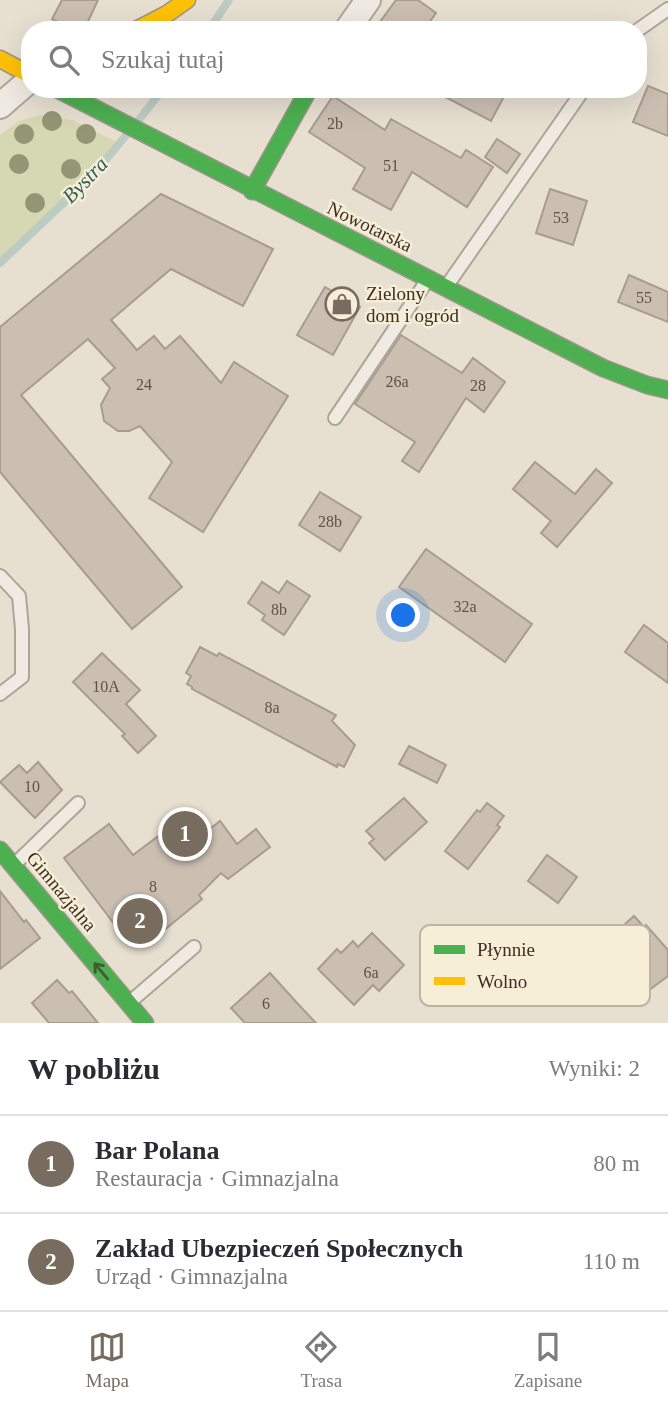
<!DOCTYPE html>
<html lang="pl">
<head>
<meta charset="utf-8">
<style>
  body { margin:0; font-family:Georgia,serif; background:#f7f7f7; color:#2b2b33 }
  .you { position:absolute; left:404px; top:616px; width:24px; height:24px; margin:-18px; border:5px solid #fff; border-radius:50%; background:#1a73e8; box-shadow:0 0 0 10px #1a73e833 }
  .badge { display:grid; place-items:center; width:46px; height:46px; border-radius:50%; background:#786c5e; color:#fff; font-size:23px; font-weight:700 }
  .pin { position:absolute; translate:-50% -50%; border:4px solid #fff; box-shadow:0 2px 7px #0006 }
  .list { margin:0; padding:0; list-style:none }
  h2 { display:flex; justify-content:space-between; align-items:center; height:91px; margin:0; padding:0 28px; font-size:30px }
  h2 small { font-size:23px; font-weight:400; color:#7c7c81 }
  .list li { display:grid; grid-template-columns:46px 1fr auto; gap:21px; align-items:center; box-sizing:border-box; height:98px; padding:0 28px; border-top:2px solid #e1e1e2 }
  .list b { display:block; font-size:26px; white-space:nowrap }
  .list p { margin:0; font-size:23px; white-space:nowrap; color:#7c7c81 }
  .list em { font-size:23px; font-style:normal; color:#7c7c81 }
  .icon { flex:none; width:38px; height:38px; fill:none; stroke:currentColor; stroke-width:2; stroke-linecap:round; stroke-linejoin:round }
  .map { position:relative; flex:none; width:668px; height:1023px; overflow:hidden }
  .search { position:absolute; background:#fff; box-shadow:0 7px 28px #0002; left:21px; right:21px; top:21px; height:77px; display:flex; align-items:center; gap:18px; box-sizing:border-box; padding:0 24px; border-radius:28px; color:#7c7c81; font-size:26px }
  .sheet { height:287px; background:#fff }
  nav { display:flex; justify-content:space-around; align-items:center; box-sizing:border-box; height:98px; border-top:2px solid #e1e1e2; background:#fff; font-size:19px; color:#7c7c81 }
  nav a { display:grid; justify-items:center; gap:4px }
  nav .on { color:#786c5e }
  .map>svg:first-child { display:block }
  .green { fill:#d6d7b3 }
  .lines { fill:none; stroke-linecap:round; stroke-linejoin:round }
  .stream { stroke:#bcccc2; stroke-width:8 }
  .building { fill:#cbbfb2; stroke:#a89c90; stroke-width:2 }
  .lane-casing { stroke:#ada599; stroke-width:16 }
  .street-casing { stroke:#ada599; stroke-width:28 }
  .fast-casing { stroke:#9c958a; stroke-width:19 }
  .slow-casing { stroke:#9c958a; stroke-width:19 }
  .lane { stroke:#efebe3; stroke-width:12 }
  .street { stroke:#efebe3; stroke-width:24 }
  .fast { stroke:#4caf50; stroke-width:16 }
  .slow { stroke:#ffc107; stroke-width:16 }
  .tree { fill:#929673 }
  .oneway { stroke:#425b31 }
  .labels { text-anchor:middle; stroke-width:5; stroke-linejoin:round; paint-order:stroke }
  .number-label { font-size:16px; fill:#605244 }
  .street-label { font-size:19px; fill:#3d2e20; stroke:#f7eed8 }
  .poi-label { font-size:19px; fill:#3d2e20; stroke:#f7eed8; text-anchor:start }
  .water-label { font-size:21px; font-style:italic; fill:#2f5d5a; stroke:#f7eed8 }
  .key { fill:#f7eed8; stroke:#bfb4a1; stroke-width:2 }
  .key-label { font-size:19px; fill:#3d2e20 }
</style>
</head>
<body>
<div class="map">
<svg width="668" height="1023" viewBox="0 0 668 1023">
  <rect width="100%" height="100%" fill="#e7e0d1"/>
  <polygon class="green" points="40,115 72,120 119,143 94,174 0,263 0,135 19,121"/>
  <g class="lines">
    <g class="stream">
      <polyline points="209,30 229,0"/>
      <polyline points="138,121 163,89"/>
      <polyline points="0,263 94,174 128,133"/>
    </g>
  </g>
  <g class="building">
    <polygon points="62,0 98,0 84,30 74,30 52,19"/>
    <polygon points="396,0 418,0 436,13 424,30 374,30"/>
    <polygon points="648,86 668,94 668,136 633,122"/>
    <polygon points="430,89 508,89 491,121"/>
    <polygon points="333,96 385,130 391,119 461,158 466,150 493,167 467,207 412,172 391,210 353,189 365,168 309,132"/>
    <polygon points="497,139 520,154 507,173 485,157"/>
    <polygon points="550,189 587,201 573,245 536,233"/>
    <polygon points="161,194 273,249 243,306 171,269 111,320 137,350 154,336 165,349 180,336 221,383 234,362 288,396 203,532 149,498 172,462 140,426 129,431 118,431 104,421 101,405 110,388 102,379 115,368 88,339 21,395 182,587 132,629 0,472 0,327"/>
    <polygon points="629,275 668,292 668,322 618,302"/>
    <polygon points="325,287 360,307 333,355 297,335"/>
    <polygon points="401,335 462,373 473,358 505,382 484,412 466,398 419,472 402,461 415,442 355,404"/>
    <polygon points="535,462 575,494 596,469 612,483 557,547 541,533 551,521 513,489"/>
    <polygon points="320,492 361,517 340,551 299,525"/>
    <polygon points="426,549 532,624 505,662 399,587"/>
    <polygon points="287,581 310,596 284,635 262,620 265,615 248,603 262,582 279,593"/>
    <polygon points="644,625 668,643 668,683 625,652"/>
    <polygon points="200,647 217,656 219,653 336,715 332,721 355,745 344,767 338,764 337,767 192,689 192,687 187,684 191,676 186,673"/>
    <polygon points="102,653 140,690 126,704 156,736 138,753 122,736 125,734 73,682"/>
    <polygon points="409,746 446,765 437,783 399,764"/>
    <polygon points="38,762 62,790 35,818 0,782 19,765 27,773"/>
    <polygon points="404,798 427,822 385,860 369,843 374,839 366,831"/>
    <polygon points="487,803 504,816 497,825 500,827 468,869 445,851 477,810 480,812"/>
    <polygon points="181,819 192,833 201,826 206,832 220,821 237,844 256,829 270,847 228,879 221,873 199,895 202,899 146,945 128,942 64,858 109,824 133,855"/>
    <polygon points="547,855 577,877 558,903 528,881"/>
    <polygon points="0,891 24,922 26,920 40,938 0,969"/>
    <polygon points="634,916 644,927 646,925 668,950 668,976 640,997 622,977 615,983 601,966 607,961 597,949"/>
    <polygon points="372,933 404,965 379,991 373,985 354,1005 318,969 337,949 341,953 353,941 358,947"/>
    <polygon points="270,973 298,1004 316,1023 245,1023 231,1008"/>
    <polygon points="57,980 69,993 72,991 98,1023 49,1023 32,1003"/>
  </g>
  <g class="lines">
    <defs>
      <g id="lane">
        <polyline points="638,30 668,9"/>
        <polyline points="446,287 584,89"/>
        <polyline points="335,418 426,282"/>
        <polyline points="0,576 19,596 22,629 22,677 0,694"/>
        <polyline points="16,863 78,803"/>
        <polyline points="130,1002 194,947"/>
      </g>
      <g id="street">
        <polyline points="347,30 368,0"/>
        <polyline points="0,106 30,80"/>
      </g>
      <g id="fast">
        <polyline points="57,89 603,368 647,385 668,390"/>
        <polyline points="252,191 309,89"/>
        <polyline points="0,850 145,1023"/>
      </g>
      <g id="slow">
        <polyline points="136,30 167,14 187,0"/>
        <polyline points="0,59 30,75"/>
      </g>
    </defs>
    <use href="#lane" class="lane-casing"/>
    <use href="#street" class="street-casing"/>
    <use href="#fast" class="fast-casing"/>
    <use href="#slow" class="slow-casing"/>
    <use href="#lane" class="lane"/>
    <use href="#street" class="street"/>
    <use href="#fast" class="fast"/>
    <use href="#slow" class="slow"/>
  </g>
  <g class="tree">
    <circle cx="52" cy="121" r="10"/>
    <circle cx="24" cy="134" r="10"/>
    <circle cx="86" cy="134" r="10"/>
    <circle cx="19" cy="164" r="10"/>
    <circle cx="71" cy="169" r="10"/>
    <circle cx="35" cy="203" r="10"/>
  </g>
  <defs><path id="oneway-shaft" d="M-6 0H5M1.5-3L5.5 0L1.5 3" fill="none" stroke-width="1.6" stroke-linecap="round" stroke-linejoin="round" transform="scale(1.75)"/></defs>
  <use class="oneway" href="#oneway-shaft" transform="translate(101 971) rotate(-130)"/>
  <defs>
    <symbol id="shop-ring" viewBox="-11 -11 22 22"><circle r="9.5" fill="#f7eed8" stroke="#786c5e" stroke-width="1.5"/><path d="M-5-2.5h2.3a2.7 3.5 0 0 1 5.4 0H5L5.5 6h-11ZM-1.5-2.5h3a1.5 2.3 0 0 0-3 0Z" fill="#786c5e"/></symbol>
  </defs>
  <g fill-rule="evenodd">
    <use href="#shop-ring" x="323" y="285" width="38" height="38"/>
  </g>
  <g class="labels">
    <g class="number-label">
      <text x="335" y="129">2b</text>
      <text x="391" y="171">51</text>
      <text x="561" y="223">53</text>
      <text x="644" y="303">55</text>
      <text x="397" y="387">26a</text>
      <text x="144" y="390">24</text>
      <text x="478" y="391">28</text>
      <text x="330" y="527">28b</text>
      <text x="465" y="612">32a</text>
      <text x="279" y="615">8b</text>
      <text x="106" y="692">10A</text>
      <text x="272" y="713">8a</text>
      <text x="32" y="792">10</text>
      <text x="153" y="892">8</text>
      <text x="371" y="978">6a</text>
      <text x="266" y="1009">6</text>
    </g>
    <g class="street-label">
      <text transform="translate(370 226) rotate(26)" y="7">Nowotarska</text>
      <text transform="translate(62 891) rotate(50)" y="7">Gimnazjalna</text>
    </g>
    <g class="poi-label">
      <text x="366" y="300">Zielony<tspan x="366" dy="22">dom i ogród</tspan></text>
    </g>
    <g class="water-label">
      <text transform="translate(85 180) rotate(-46)" y="7">Bystra</text>
    </g>
  </g>
  <rect x="420" y="925" width="230" height="81" rx="10" class="key"/>
  <rect x="434" y="945" width="31" height="9" fill="#4caf50"/>
  <rect x="434" y="977" width="31" height="8" fill="#ffc107"/>
  <g class="key-label">
    <text x="477" y="956">Płynnie</text>
    <text x="477" y="988">Wolno</text>
  </g>
</svg>
<div class="you"></div>
<div class="pin badge" style="left:185px;top:834px">1</div>
<div class="pin badge" style="left:140px;top:921px">2</div>
<div class="search"><svg class="icon" aria-label="search" viewBox="0 0 24 24"><circle cx="10" cy="10" r="6"/><path d="M15 15l6 6"/></svg>Szukaj tutaj</div>
</div>
<section class="sheet">
<h2>W pobliżu<small>Wyniki: 2</small></h2>
<ul class="list">
<li><span class="badge">1</span><div><b>Bar Polana</b><p>Restauracja · Gimnazjalna</p></div><em>80 m</em></li>
<li><span class="badge">2</span><div><b>Zakład Ubezpieczeń Społecznych</b><p>Urząd · Gimnazjalna</p></div><em>110 m</em></li>
</ul>
</section>
<nav>
<a class="on"><svg class="icon" aria-label="map" viewBox="0 0 24 24"><path d="M3 6l6-2 6 2 6-2v14l-6 2-6-2-6 2zM9 4v14M15 6v14"/></svg>Mapa</a>
<a><svg class="icon" aria-label="directions" viewBox="0 0 24 24"><path d="M12 3l9 9-9 9-9-9zM9 14v-3h6M13 9l2 2-2 2"/></svg>Trasa</a>
<a><svg class="icon" aria-label="saved" viewBox="0 0 24 24"><path d="M7 4h10v16l-5-4-5 4z"/></svg>Zapisane</a>
</nav>
</body>
</html>
